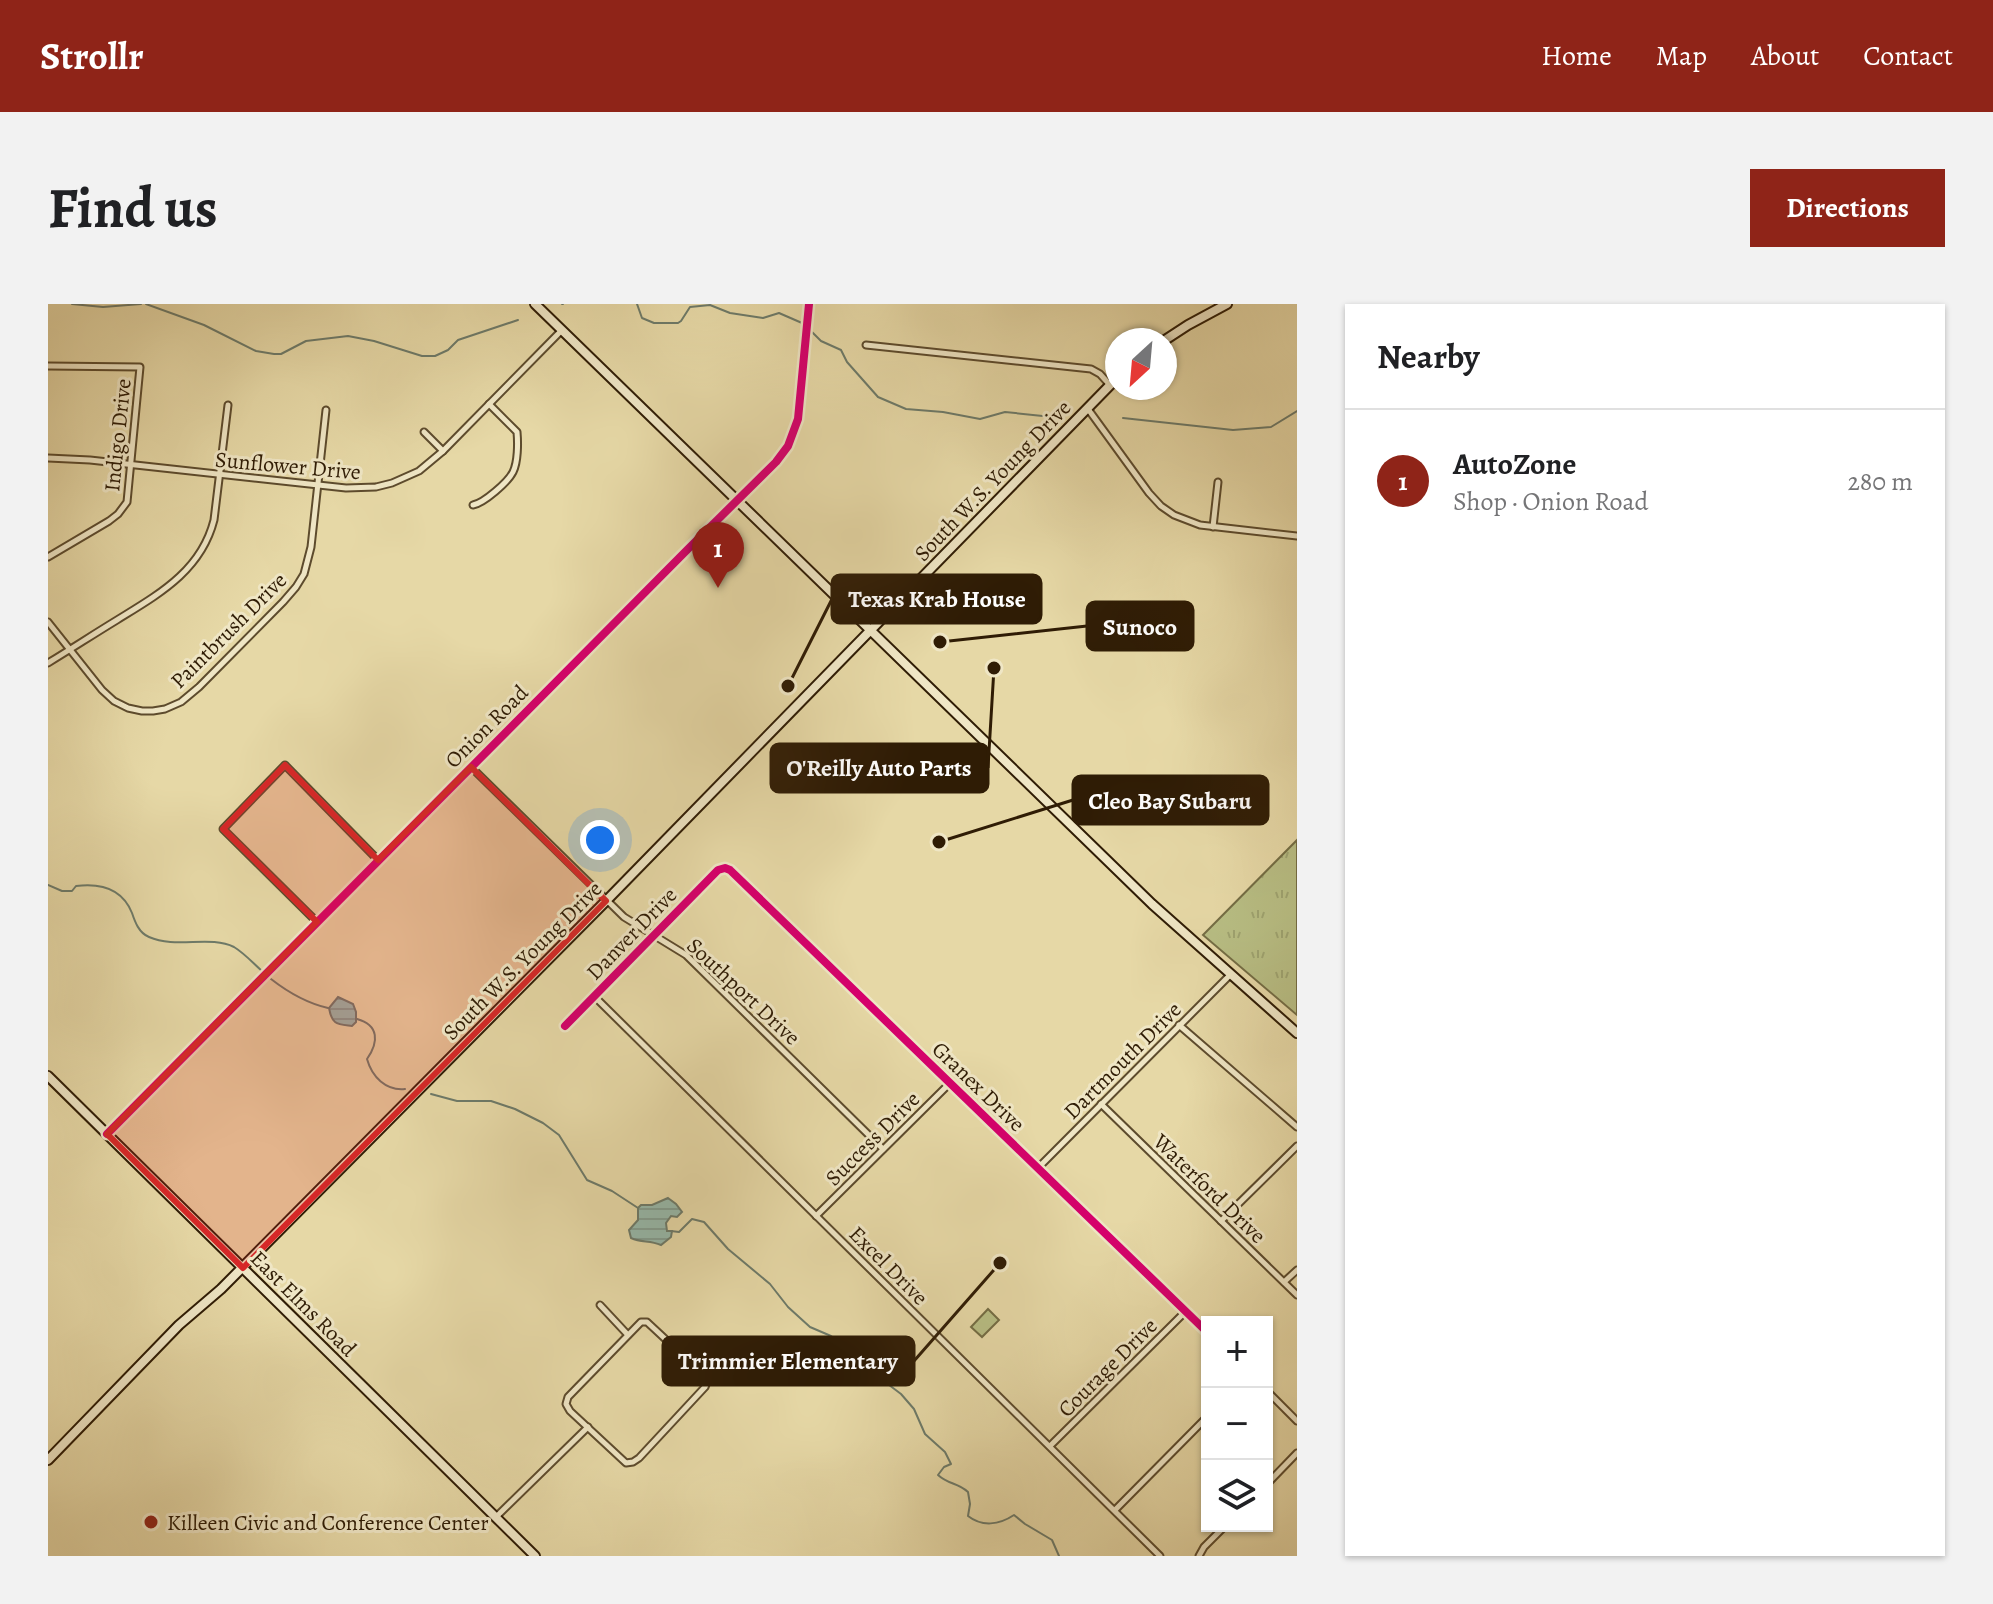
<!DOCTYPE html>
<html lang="en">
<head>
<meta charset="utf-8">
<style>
  body { margin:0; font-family:Alegreya,serif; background:#f2f2f2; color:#202124 }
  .controls { position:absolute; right:24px; bottom:24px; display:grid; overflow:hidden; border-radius:0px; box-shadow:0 2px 6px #0004 }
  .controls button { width:72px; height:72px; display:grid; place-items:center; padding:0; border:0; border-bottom:2px solid #e0e0e0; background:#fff; color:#202124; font:40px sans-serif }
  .compass { position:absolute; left:1057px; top:24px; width:72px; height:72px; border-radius:50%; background:#fff; box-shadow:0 2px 6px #0004; rotate:206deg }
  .you { position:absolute; left:552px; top:536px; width:28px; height:28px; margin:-20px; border:6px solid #fff; border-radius:50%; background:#1a73e8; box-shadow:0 0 0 12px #1a73e833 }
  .badge { display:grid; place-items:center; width:52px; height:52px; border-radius:50%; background:#8f2418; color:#fff; font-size:26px; font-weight:700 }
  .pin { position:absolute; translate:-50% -66px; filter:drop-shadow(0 2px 4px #0008) }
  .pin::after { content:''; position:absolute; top:42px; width:28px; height:24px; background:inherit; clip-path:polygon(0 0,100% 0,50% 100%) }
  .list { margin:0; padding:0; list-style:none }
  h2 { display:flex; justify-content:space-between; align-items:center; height:104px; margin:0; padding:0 32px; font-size:34px }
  h2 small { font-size:26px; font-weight:400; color:#757577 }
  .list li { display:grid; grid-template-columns:52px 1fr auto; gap:24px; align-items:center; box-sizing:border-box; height:144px; padding:0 32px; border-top:2px solid #e0e0e0 }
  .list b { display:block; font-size:30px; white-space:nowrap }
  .list p { margin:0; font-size:26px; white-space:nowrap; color:#757577 }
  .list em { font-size:26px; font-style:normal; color:#757577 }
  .icon { flex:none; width:44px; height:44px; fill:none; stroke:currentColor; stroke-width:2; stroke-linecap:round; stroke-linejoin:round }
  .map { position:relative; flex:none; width:1249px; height:1252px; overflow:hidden; border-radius:0px }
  header { display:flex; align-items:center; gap:48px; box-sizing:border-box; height:112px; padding:0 40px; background:#8f2418; color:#fff }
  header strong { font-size:38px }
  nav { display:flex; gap:44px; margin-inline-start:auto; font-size:28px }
  .intro { display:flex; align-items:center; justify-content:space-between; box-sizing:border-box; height:192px; padding:0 48px }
  h1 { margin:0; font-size:56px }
  .button { padding:20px 36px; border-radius:0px; background:#8f2418; color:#fff; font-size:28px; font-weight:700 }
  main { display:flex; gap:48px; padding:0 48px }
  aside { flex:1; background:#fff; border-radius:0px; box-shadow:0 2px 6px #0004 }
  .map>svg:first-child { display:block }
  .grass { fill:#b8be84; stroke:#746d44; stroke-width:2 }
  .park { fill:url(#park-tufts); stroke:#746d44; stroke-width:2 }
  .water { fill:url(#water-rules); stroke:#6d7a69; stroke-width:2 }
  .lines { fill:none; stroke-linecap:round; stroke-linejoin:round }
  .stream { stroke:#6d7a69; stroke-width:2 }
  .minor-casing { stroke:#5d4b2d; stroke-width:9 }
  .secondary-casing { stroke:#2f1c05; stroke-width:12 }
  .minor { stroke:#efe6c5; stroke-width:5 }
  .secondary { stroke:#efe6c5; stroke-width:8 }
  .cycleway-casing { stroke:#efe6c5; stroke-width:13 }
  .cycleway { stroke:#d6006c; stroke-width:8 }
  .marked { fill:#d62828; fill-opacity:0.2; stroke:#d62828; stroke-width:6; stroke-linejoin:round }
  .poi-dot { fill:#8f2418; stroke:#efe6c5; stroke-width:3 }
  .labels { text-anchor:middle; stroke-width:6; stroke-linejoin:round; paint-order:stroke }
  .street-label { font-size:22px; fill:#2f1c05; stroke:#efe6c5 }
  .poi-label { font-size:22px; fill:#2f1c05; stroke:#efe6c5; text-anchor:start }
  .leader { fill:none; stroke:#2f1c05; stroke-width:3 }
  .callout-dot { fill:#2f1c05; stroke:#efe6c5; stroke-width:3 }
  .callout { fill:#2f1c05; stroke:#2f1c05; stroke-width:3 }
  .callout-label { font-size:24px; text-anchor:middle; font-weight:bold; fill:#fff }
</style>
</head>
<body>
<header>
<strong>Strollr</strong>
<nav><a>Home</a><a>Map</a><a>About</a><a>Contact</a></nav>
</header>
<div class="intro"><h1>Find us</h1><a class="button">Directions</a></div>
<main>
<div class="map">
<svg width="1249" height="1252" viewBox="0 0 1249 1252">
  <defs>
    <pattern id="park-tufts" width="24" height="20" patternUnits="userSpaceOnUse" patternTransform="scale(2)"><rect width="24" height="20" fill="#b8be84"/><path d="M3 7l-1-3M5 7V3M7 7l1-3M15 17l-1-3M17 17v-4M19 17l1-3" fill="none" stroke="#9ea370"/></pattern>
    <pattern id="water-rules" width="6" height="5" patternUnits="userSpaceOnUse" patternTransform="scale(2)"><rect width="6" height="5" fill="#96b9ab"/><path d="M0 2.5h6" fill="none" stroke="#829e92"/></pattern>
  </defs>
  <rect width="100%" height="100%" fill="#e6d8a6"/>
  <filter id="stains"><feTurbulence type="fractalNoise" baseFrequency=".0025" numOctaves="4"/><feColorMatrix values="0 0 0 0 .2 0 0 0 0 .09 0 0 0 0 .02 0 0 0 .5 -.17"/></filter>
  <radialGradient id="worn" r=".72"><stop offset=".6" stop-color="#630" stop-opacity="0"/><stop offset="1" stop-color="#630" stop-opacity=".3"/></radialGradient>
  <polygon class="grass" points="940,1005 951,1016 934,1033 923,1023"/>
  <polygon class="park" points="1249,536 1249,711 1155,631"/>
  <g class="water">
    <path d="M 290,693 L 305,700 L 308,708 L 308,718 L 304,722 C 289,720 284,721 281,704 Z"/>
    <path d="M 620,894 L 628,900 L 634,908 L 629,913 L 623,912 L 618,919 L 619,927 L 624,927 L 623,933 L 613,941 C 601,936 594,939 583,934 L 581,926 L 590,916 L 590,904 L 593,901 L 604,901 Z"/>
  </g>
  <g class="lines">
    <g class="stream">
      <polyline points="24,0 55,3 93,0"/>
      <polyline points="98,0 156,21 208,47 226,50 233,50 258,37 300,32 326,37 374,52 387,52 400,46 410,36 470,16"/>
      <polyline points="514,0 515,0"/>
      <polyline points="589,0 594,14 606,19 630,19 633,17 642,3 662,1 682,9 715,14 731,9 754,19"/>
      <polyline points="764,28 773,37 793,46 799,58 830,93 858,105 895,108 932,115 957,108 1014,114"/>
      <polyline points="1075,114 1185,126 1223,123 1249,107"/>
      <path d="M 0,581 L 14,587 L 24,587 L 28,582 C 52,579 74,584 84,609 C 87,618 91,629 101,633 C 128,645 162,631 186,643 C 196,649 205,659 214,667"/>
      <path d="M 223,675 C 241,689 258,699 280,704"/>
      <path d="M 309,715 C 331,721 331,738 319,755 C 324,773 338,787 357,785"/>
      <polyline points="383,790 409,797 443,797 467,805 495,819 511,831 539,876 564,887 590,904"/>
      <path d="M 623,927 L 631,928 L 644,915 L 656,918 L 680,945 L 722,980 L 740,1003 L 762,1023 L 783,1032 L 805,1047 L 816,1062 L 853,1090 L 866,1105 L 877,1130 L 897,1148 L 903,1160 L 896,1163 L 890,1171 C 901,1181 909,1178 920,1188 L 922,1200 L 920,1212 C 934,1223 951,1221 966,1211 L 977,1220 L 1004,1236 L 1011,1252"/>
    </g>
    <defs>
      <g id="minor">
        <polyline points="818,41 1043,65 1052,70 1061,80"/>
        <polyline points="0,62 92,63 79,198 70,210 61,217 0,253"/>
        <polyline points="1040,105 1101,189 1113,202 1126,211 1152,221 1249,232"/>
        <polyline points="376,128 395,147"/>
        <polyline points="0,154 42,156 298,184 328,183 344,179 371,167 395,147 513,27"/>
        <path d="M 425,201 C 436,199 460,178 465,168 C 470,158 470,139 469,128 L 441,100"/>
        <polyline points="1165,223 1170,178"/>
        <polyline points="0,318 54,386 66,397 80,404 94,407 105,407 117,405 133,398 151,383 235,298 248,283 256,270 263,243 278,106"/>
        <path d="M 0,359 C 23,345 46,330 69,316 C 111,290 153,267 166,216 L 180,101"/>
        <polyline points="423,463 576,613 638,651 835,845"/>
        <polyline points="269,618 175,525 237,461 330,556"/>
        <polyline points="546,692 1112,1252"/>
        <polyline points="1131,721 1249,823"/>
        <polyline points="517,722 670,566 677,564 682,566 1159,1028"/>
        <polyline points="1053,800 1249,991"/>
        <polyline points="59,830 640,245 728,158 740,142 750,115 761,0"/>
        <polyline points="990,864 1182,671"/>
        <polyline points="768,912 902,779"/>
        <polyline points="1173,917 1249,842"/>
        <polyline points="1236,978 1249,966"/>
        <polyline points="552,1001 580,1031"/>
        <polygon points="593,1018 599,1018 656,1071 659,1078 657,1083 591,1154 585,1158 578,1159 522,1107 518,1100 520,1093"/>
        <polyline points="1219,1087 1249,1117"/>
        <polyline points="1002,1142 1138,1007"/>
        <polyline points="1219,1180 1249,1149"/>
        <polyline points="1067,1206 1159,1113"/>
        <polyline points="448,1213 540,1123"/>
        <polyline points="1151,1252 1156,1243 1177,1222"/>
      </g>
      <g id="secondary">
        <polyline points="487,0 1104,600 1249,729"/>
        <polyline points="1117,36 1140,21 1179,0"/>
        <polyline points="0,772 487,1252"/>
        <polyline points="0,1156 131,1021 173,985 558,597 1069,74"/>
      </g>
    </defs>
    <use href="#minor" class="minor-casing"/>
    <use href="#secondary" class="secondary-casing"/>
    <use href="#minor" class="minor"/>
    <use href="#secondary" class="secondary"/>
    <defs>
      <g id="cycleway">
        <polyline points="517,722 670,566 677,564 682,566 1159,1028"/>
        <polyline points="59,830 640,245 728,158 740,142 750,115 761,0"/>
      </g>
    </defs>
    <use href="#cycleway" class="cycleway-casing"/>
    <use href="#cycleway" class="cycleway"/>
  </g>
  <path class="marked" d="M 237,461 L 330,556 L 423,463 L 558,597 L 195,964 L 59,830 L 269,618 L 175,525 Z"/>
  <circle class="poi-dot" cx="103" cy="1218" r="8"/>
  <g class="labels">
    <g class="street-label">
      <text transform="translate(69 131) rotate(-84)" y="8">Indigo Drive</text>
      <text transform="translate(240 161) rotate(5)" y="8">Sunflower Drive</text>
      <text transform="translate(944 176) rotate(-46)" y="8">South W.S. Young Drive</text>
      <text transform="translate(180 326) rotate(-45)" y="8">Paintbrush Drive</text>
      <text transform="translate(438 422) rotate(-45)" y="8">Onion Road</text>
      <text transform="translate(583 629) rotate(-46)" y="8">Danver Drive</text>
      <text transform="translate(474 656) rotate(-45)" y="8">South W.S. Young Drive</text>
      <text transform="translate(696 687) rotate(43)" y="8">Southport Drive</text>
      <text transform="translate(1074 756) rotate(-45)" y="8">Dartmouth Drive</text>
      <text transform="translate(931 782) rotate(44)" y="8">Granex Drive</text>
      <text transform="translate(824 834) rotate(-45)" y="8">Success Drive</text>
      <text transform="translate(1162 884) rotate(44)" y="8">Waterford Drive</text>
      <text transform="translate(841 961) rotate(45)" y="8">Excel Drive</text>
      <text transform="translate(256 999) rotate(45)" y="8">East Elms Road</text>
      <text transform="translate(1059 1063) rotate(-45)" y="8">Courage Drive</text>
    </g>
    <g class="poi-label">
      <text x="119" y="1226">Killeen Civic and Conference Center</text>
    </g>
  </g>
  <path class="leader" d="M740 382L784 295M892 338L1039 322M946 364L940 464M891 538L1025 496M952 959L866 1057"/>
  <g class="callout-dot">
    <circle cx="740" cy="382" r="8"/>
    <circle cx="892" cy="338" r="8"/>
    <circle cx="946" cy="364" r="8"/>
    <circle cx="891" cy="538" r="8"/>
    <circle cx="952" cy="959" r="8"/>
  </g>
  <g class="callout">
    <rect x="784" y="271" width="209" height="48" rx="8"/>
    <rect x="1039" y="298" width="106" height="48" rx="8"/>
    <rect x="723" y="440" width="217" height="48" rx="8"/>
    <rect x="1025" y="472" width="195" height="48" rx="8"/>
    <rect x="615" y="1033" width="251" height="48" rx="8"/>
  </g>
  <g class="callout-label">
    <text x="889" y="303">Texas Krab House</text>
    <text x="1092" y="331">Sunoco</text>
    <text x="831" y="472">O'Reilly Auto Parts</text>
    <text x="1122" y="505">Cleo Bay Subaru</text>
    <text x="740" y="1065">Trimmier Elementary</text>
  </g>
  <rect width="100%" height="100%" filter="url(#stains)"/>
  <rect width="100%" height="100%" fill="url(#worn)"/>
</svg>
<div class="controls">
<button>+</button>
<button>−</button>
<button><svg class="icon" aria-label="layers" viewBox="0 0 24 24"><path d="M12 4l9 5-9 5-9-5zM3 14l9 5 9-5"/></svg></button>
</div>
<svg class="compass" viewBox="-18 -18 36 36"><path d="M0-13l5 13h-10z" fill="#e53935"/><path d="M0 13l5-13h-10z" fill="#757577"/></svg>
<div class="you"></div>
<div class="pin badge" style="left:670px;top:284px">1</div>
</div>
<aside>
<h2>Nearby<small></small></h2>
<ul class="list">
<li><span class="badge">1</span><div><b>AutoZone</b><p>Shop · Onion Road</p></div><em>280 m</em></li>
</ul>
</aside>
</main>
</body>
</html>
